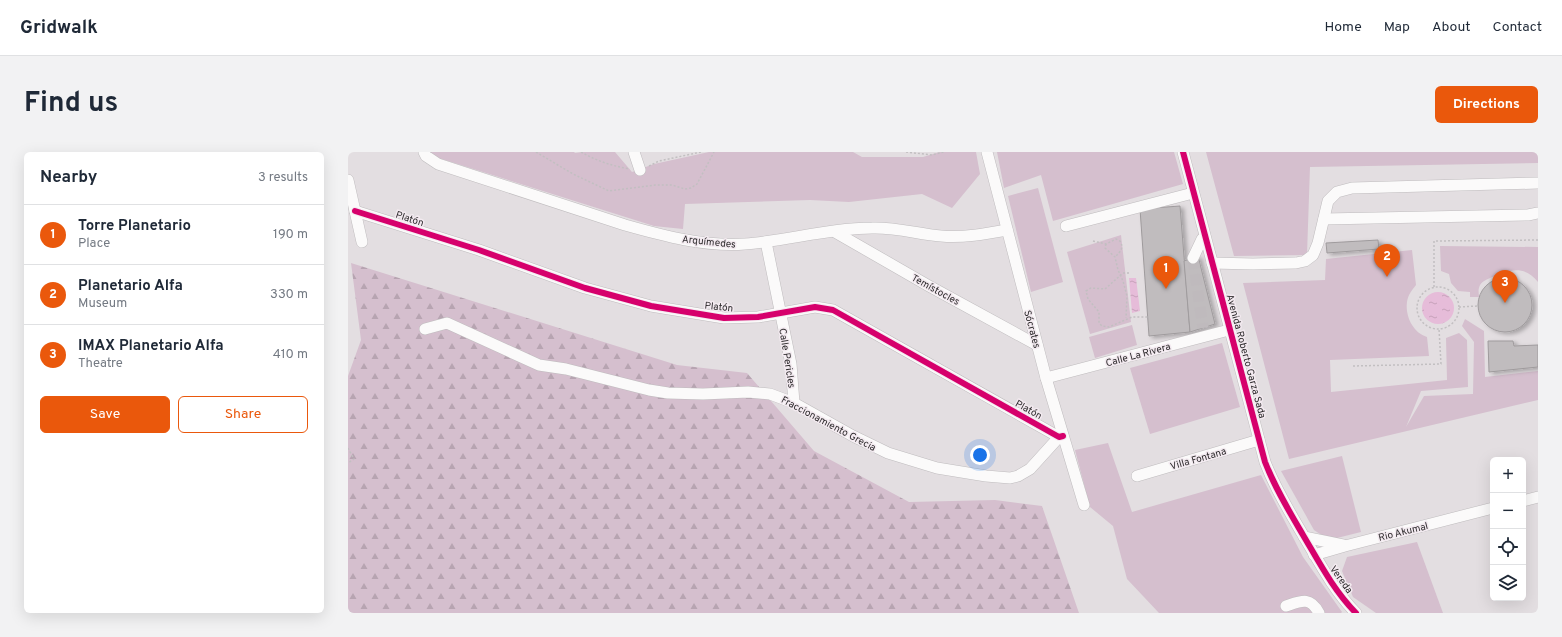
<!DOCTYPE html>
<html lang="en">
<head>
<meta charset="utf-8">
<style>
  body { margin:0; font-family:Overpass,sans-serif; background:#f2f2f3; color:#1f2937 }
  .controls { position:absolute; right:12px; bottom:12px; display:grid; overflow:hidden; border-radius:6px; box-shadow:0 4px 16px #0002 }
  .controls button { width:36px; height:36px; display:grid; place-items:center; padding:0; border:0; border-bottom:1px solid #e0e1e3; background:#fff; color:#1f2937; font:20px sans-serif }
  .you { position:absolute; left:632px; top:303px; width:14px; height:14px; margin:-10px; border:3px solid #fff; border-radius:50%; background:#1a73e8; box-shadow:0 0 0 6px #1a73e833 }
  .badge { display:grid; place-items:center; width:26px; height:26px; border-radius:50%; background:#ea580c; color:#fff; font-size:13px; font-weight:700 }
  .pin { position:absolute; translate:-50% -33px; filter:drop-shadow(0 1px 2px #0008) }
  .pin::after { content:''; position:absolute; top:21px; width:14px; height:12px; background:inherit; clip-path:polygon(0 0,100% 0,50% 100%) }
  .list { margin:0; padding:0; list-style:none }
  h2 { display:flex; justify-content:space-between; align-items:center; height:52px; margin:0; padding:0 16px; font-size:17px }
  h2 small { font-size:13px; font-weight:400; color:#747a83 }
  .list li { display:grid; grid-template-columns:26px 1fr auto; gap:12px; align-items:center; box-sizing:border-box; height:60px; padding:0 16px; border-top:1px solid #e0e1e3 }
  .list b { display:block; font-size:15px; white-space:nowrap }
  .list p { margin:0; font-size:13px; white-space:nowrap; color:#747a83 }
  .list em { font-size:13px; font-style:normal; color:#747a83 }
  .actions { display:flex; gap:8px; padding:12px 16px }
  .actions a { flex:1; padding:9px 0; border:1px solid #ea580c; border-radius:6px; text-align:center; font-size:14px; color:#ea580c }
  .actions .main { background:#ea580c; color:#fff }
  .icon { flex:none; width:22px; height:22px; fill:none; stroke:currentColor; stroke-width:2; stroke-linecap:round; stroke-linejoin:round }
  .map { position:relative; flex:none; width:1190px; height:461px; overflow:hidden; border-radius:6px }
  header { display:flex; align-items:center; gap:24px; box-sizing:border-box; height:56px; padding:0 20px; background:#fff; border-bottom:1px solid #e0e1e3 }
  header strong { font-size:19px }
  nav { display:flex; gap:22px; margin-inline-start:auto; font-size:14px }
  .intro { display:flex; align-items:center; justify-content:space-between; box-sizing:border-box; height:96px; padding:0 24px }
  h1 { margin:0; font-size:28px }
  .button { padding:10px 18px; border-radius:6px; background:#ea580c; color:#fff; font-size:14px; font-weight:700 }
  main { display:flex; gap:24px; padding:0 24px }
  aside { flex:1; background:#fff; border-radius:6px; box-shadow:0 4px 16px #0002 }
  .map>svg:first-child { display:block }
  .green { fill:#d5bfce }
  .forest { fill:url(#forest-firs) }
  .water { fill:url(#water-ripples) }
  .building { fill:#c0bcbe; stroke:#9f9b9d; filter:url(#shadow) }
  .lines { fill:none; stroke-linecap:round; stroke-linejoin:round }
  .minor-tunnel { stroke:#bfbabd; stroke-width:11; stroke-dasharray:11 5.5; stroke-linecap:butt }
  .minor-casing { stroke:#bfbcbe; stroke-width:12 }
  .path { stroke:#c2bfc1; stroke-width:1.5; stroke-dasharray:2 2; stroke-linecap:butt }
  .minor { stroke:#fbfafa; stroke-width:11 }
  .cycleway-casing { stroke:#f3eaf0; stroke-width:8 }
  .cycleway { stroke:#d6006c; stroke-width:6 }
  .labels { text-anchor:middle; stroke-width:3; stroke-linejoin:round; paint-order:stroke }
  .street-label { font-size:10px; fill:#2d2a2c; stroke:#f3eaf0 }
</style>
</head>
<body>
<header>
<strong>Gridwalk</strong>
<nav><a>Home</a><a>Map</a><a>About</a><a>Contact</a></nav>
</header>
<div class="intro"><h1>Find us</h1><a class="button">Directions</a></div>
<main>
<aside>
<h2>Nearby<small>3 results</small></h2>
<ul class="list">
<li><span class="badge">1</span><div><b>Torre Planetario</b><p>Place</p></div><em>190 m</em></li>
<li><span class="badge">2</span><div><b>Planetario Alfa</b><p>Museum</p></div><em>330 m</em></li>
<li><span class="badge">3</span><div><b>IMAX Planetario Alfa</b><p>Theatre</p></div><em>410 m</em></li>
</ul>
<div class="actions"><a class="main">Save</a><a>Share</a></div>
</aside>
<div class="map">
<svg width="1190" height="461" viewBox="0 0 1190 461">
  <defs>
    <pattern id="forest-firs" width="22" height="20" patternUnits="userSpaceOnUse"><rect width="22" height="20" fill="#d5bfce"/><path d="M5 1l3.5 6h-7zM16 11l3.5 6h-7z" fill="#b7a4b1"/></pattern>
    <pattern id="water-ripples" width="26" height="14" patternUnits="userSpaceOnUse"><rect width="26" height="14" fill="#e6bcd9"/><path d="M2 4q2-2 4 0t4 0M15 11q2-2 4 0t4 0" fill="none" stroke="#c6a2ba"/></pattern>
    <filter id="shadow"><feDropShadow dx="3.5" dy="2" stdDeviation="2" flood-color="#0004"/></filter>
  </defs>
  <rect width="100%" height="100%" fill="#e3dee1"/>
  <g class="green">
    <polygon points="80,0 226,0 227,1 234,0 267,0 284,20 306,12 361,0 505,0 514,5 575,5 592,0 628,0 632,22 604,56 574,42 501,50 462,48 337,52 335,77 306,74 81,3"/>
    <polygon points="649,0 826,0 835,32 705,69 693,23 656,36"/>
    <polygon points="858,0 1190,0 1190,11 962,15 959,103 886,104"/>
    <polygon points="690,36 715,130 683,140 660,44"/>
    <polygon points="773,83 783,170 742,182 719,100"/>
    <path d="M 1092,94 L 1190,95 L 1190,130 C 1176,112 1160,118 1142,126 C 1138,128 1132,130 1131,136 C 1130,138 1131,143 1131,145 L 1122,145 L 1122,140 L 1110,139 L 1103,131 L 1101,122 L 1093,119 Z"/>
    <path d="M 1064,98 L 1068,133 C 1064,138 1060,143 1059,150 C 1057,164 1065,181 1079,185 L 1081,204 L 982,208 L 983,240 L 1099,228 L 1098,186 L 1111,181 L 1119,188 L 1120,235 L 1073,239 L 1058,275 L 1076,244 L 1125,242 L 1126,190 L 1114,174 L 1117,167 L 1136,179 L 1137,225 L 1190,219 L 1190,248 L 941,307 L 895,131 L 977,128 L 978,107 Z"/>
    <polygon points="784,173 789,193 747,206 741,185"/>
    <polygon points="874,191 892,255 802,282 782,216"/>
    <polygon points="760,291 784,360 913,323 955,405 994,460 993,461 811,461 779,427 765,374 742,355 727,298"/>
    <polygon points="994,304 1013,380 981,388 966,378 933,319"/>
    <polygon points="1069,390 1095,461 1028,461 1005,445 994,419 999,405"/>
  </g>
  <polygon class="forest" points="3,111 329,213 399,221 466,299 561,350 647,348 694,354 731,461 0,461 0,224 13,188"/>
  <g class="water">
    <polygon points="781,126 788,126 792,159 784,161"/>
    <circle cx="1090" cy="156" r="16"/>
  </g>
  <g class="building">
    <polygon points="832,54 842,180 801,184 792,57"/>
    <polygon points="1030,88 1031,97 979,101 978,91"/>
    <polygon points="850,104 867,172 842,180 836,109"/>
    <circle cx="1157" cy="153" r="27"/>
    <polygon points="1140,189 1165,189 1166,194 1190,193 1190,215 1141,220"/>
  </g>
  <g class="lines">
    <polyline class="minor-tunnel" points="845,106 855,176"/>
    <defs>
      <g id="minor">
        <path d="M 76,0 L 78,4 L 90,12 L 277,73 C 316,84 357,95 397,92 C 439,89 481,76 524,76 C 547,75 570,82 593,84 C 615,86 637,82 659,78"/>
        <polyline points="286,0 292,18"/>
        <polyline points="639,0 698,226 736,353"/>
        <path d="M 835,0 L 917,310 C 927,336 941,359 955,383 C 971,410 986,439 1008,461"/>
        <polyline points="0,28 14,90"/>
        <polyline points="7,59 131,98 237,136 303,154 376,166 410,165 467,155 485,158 711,285 715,284"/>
        <polyline points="976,67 1180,63 1190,61"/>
        <polyline points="718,74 845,41"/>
        <polyline points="487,80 581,134 689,193"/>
        <polyline points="418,90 443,212 446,251"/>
        <polyline points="845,106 854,87 857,85"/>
        <polyline points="864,111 905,112 948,111 957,109 965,103 970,91 980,49 989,40 1004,36 1190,31"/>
        <polyline points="77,177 99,171 191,213 218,217 301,238 320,241 355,242 400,240 422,242 446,251 505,284 540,301 589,316 638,324 662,326 670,324 682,317 711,285"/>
        <polyline points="698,226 881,178"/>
        <polyline points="789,324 911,288"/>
        <polyline points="1175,349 1190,345"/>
        <polyline points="956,385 995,393"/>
        <polyline points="966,403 997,394 1145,356"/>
        <path d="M 938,454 C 953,449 962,444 971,461"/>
      </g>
    </defs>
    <use href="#minor" class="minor-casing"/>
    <g class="path">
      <polyline points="188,0 225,22 261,39 307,33 324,33 337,37 343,36 349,32 366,0"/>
      <path d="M 233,0 C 249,9 264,14 282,17"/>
      <polyline points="558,0 584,3 596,0"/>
      <polyline points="301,14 311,9 353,0"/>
      <path d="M 745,89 L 758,92 L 768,87 L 772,89 C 776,96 773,99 767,105"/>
      <polyline points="758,92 757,96 767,105 770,118 775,129 779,144 778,166"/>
      <polyline points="781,121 775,121 757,137 743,136 738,139 740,147 751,160 751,171 754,174 761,175 784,165 800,165"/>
      <polyline points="1086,135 1086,89 1190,88"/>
      <circle cx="1090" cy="156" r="21"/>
      <polyline points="1111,155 1130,154"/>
      <polyline points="1005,214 1093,212 1091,177"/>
      <polyline points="0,296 6,307 0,311"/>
    </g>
    <use href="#minor" class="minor"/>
    <defs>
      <g id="cycleway">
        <path d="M 835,0 L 917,310 C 927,336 941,359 955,383 C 971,410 986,439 1008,461"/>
        <polyline points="7,59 131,98 237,136 303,154 376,166 410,165 467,155 485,158 711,285 715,284"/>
      </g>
    </defs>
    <use href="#cycleway" class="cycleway-casing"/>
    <use href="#cycleway" class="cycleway"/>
  </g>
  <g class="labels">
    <g class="street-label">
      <text transform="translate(62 66) rotate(18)" y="4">Platón</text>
      <text transform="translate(361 89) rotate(6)" y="4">Arquímedes</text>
      <text transform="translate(588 137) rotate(29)" y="4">Temístocles</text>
      <text transform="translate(371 154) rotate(6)" y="4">Platón</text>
      <text transform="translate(685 177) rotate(75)" y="4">Sócrates</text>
      <text transform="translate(790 202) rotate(-15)" y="4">Calle La Rivera</text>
      <text transform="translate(899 204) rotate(75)" y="4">Avenida Roberto Garza Sada</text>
      <text transform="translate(440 206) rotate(81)" y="4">Calle Pericles</text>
      <text transform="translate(681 257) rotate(29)" y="4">Platón</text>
      <text transform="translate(481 271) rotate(28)" y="4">Fraccionamiento Grecia</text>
      <text transform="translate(850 306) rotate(-16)" y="4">Villa Fontana</text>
      <text transform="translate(1055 379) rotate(-14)" y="4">Rio Akumal</text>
      <text transform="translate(994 427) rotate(54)" y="4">Vereda</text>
    </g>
  </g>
</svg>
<div class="controls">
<button>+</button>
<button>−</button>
<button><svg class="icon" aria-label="locate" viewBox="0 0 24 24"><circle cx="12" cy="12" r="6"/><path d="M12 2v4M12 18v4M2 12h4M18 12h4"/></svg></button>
<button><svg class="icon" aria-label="layers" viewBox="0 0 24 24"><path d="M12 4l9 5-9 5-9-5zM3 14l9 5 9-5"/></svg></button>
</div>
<div class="you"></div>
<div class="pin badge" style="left:818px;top:137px">1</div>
<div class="pin badge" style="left:1039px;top:125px">2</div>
<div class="pin badge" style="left:1157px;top:151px">3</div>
</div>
</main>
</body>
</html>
